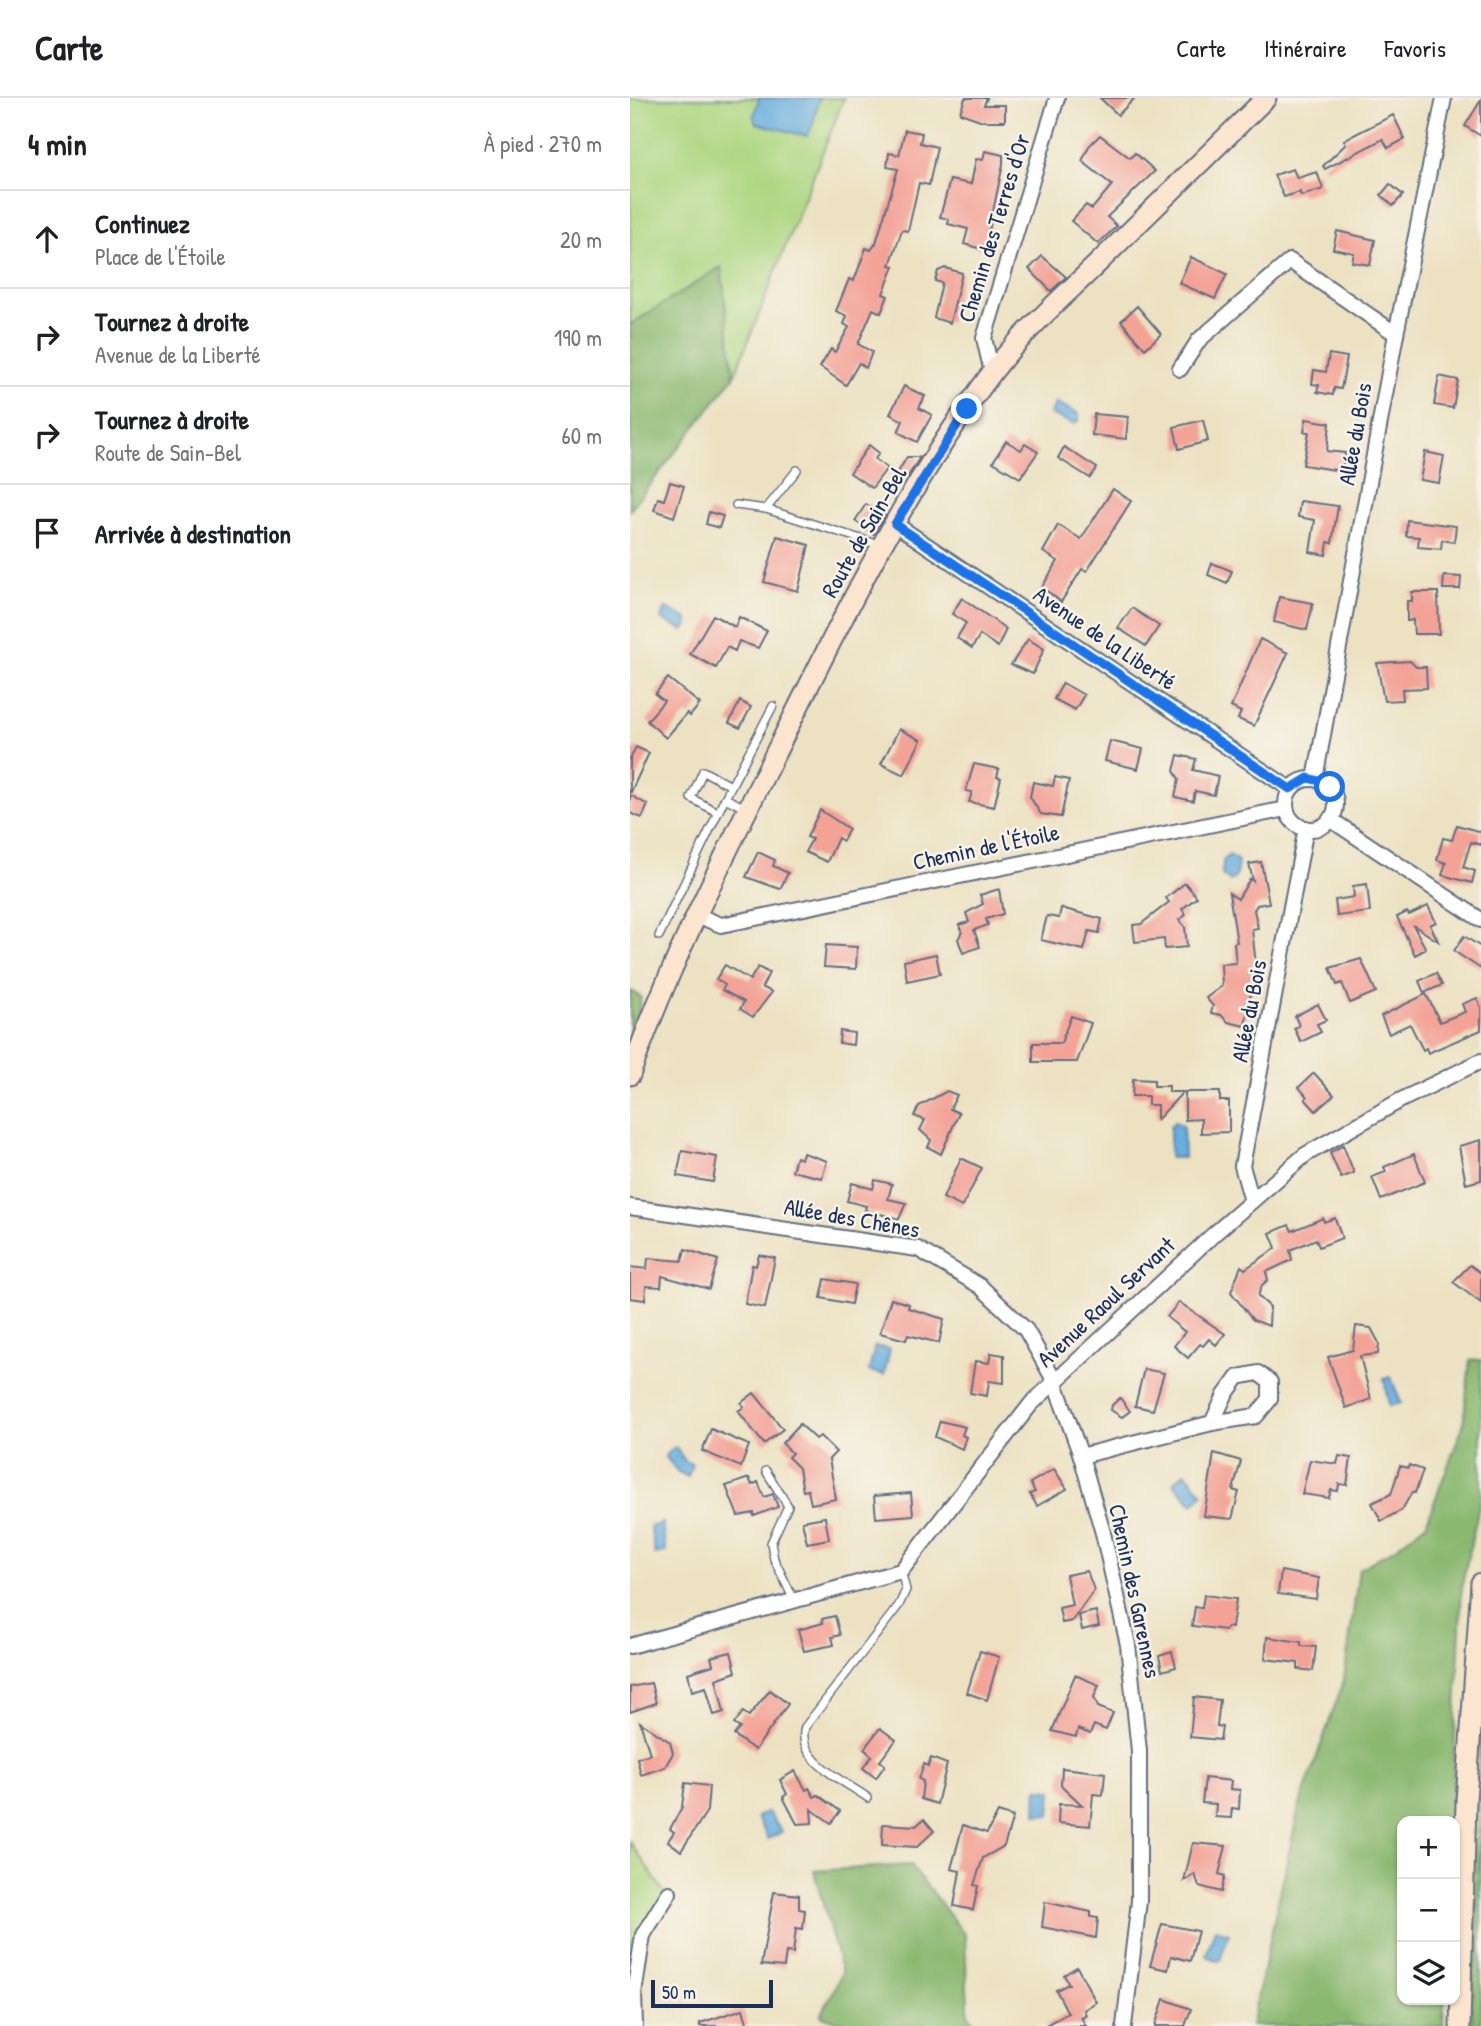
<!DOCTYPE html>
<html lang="fr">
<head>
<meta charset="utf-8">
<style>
  body { margin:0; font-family:"Patrick Hand",sans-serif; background:#f6f6f6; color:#202124 }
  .controls { position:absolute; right:21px; bottom:21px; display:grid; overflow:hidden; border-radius:14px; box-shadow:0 2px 5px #0004 }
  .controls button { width:63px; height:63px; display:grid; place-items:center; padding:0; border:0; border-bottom:2px solid #e0e0e0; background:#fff; color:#202124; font:35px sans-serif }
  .scale { position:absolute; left:21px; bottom:18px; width:122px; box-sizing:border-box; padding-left:7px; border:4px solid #1b2f5e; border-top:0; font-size:19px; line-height:24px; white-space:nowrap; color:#1b2f5e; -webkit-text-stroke:5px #f7f3e8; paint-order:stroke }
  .stop { position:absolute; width:21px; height:21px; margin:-16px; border:5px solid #1a73e8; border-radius:50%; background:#fff }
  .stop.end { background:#1a73e8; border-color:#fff; box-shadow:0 2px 7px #0008 }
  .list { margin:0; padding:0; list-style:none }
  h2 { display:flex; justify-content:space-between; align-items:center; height:91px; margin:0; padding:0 28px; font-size:30px }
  h2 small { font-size:23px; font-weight:400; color:#757577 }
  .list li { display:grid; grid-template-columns:46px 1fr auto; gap:21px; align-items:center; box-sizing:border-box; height:98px; padding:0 28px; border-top:2px solid #e0e0e0 }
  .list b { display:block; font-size:26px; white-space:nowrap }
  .list p { margin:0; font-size:23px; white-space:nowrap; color:#757577 }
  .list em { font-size:23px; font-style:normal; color:#757577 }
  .icon { flex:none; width:38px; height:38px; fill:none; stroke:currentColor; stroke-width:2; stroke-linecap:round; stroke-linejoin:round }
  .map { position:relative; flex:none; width:851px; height:1928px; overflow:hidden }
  header { display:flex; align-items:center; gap:42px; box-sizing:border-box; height:98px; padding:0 35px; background:#fff; border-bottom:2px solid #e0e0e0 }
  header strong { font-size:33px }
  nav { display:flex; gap:38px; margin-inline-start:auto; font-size:24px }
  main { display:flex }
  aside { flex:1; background:#fff }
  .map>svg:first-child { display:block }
  .green { fill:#aed782; stroke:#648370; stroke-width:2 }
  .forest { fill:#8ab870; stroke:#527467; stroke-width:2 }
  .water { fill:#67aede; stroke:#416e9e; stroke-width:2 }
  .building { fill:#f3a296 }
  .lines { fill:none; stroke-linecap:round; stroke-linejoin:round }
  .lane-casing { stroke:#646e81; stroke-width:10 }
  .street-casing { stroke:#646e81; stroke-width:18 }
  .secondary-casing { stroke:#646e81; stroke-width:23 }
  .lane { stroke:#fff; stroke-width:7 }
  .street { stroke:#fff; stroke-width:14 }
  .secondary { stroke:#fbe5cf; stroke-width:19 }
  .route { stroke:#1a73e8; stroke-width:9 }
  .labels { text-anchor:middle; stroke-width:5; stroke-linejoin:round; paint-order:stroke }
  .street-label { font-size:23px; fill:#1b2f5e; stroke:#f7f3e8 }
</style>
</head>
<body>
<header>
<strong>Carte</strong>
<nav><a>Carte</a><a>Itinéraire</a><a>Favoris</a></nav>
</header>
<main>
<aside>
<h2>4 min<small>À pied · 270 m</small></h2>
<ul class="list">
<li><svg class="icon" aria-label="ahead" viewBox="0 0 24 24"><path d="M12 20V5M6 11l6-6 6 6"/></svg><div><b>Continuez</b><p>Place de l'Étoile</p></div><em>20 m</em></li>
<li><svg class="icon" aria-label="right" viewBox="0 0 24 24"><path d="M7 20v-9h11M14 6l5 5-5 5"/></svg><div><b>Tournez à droite</b><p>Avenue de la Liberté</p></div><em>190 m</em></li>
<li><svg class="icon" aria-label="right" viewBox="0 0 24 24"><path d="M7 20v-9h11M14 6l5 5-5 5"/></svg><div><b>Tournez à droite</b><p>Route de Sain-Bel</p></div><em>60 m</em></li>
<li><svg class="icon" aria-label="arrive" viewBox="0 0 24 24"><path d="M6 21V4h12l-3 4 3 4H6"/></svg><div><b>Arrivée à destination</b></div></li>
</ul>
</aside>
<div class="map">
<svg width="851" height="1928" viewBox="0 0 851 1928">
  <rect width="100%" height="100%" fill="#f7f3e8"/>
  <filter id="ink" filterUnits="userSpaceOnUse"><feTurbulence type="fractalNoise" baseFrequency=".0143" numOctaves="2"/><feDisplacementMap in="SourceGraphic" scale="14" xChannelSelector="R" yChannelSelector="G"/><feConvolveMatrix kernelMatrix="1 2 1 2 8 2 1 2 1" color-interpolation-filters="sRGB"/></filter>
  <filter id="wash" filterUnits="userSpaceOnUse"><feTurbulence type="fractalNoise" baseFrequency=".00686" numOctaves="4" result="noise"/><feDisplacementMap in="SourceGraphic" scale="28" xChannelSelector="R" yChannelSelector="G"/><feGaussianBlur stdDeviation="1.57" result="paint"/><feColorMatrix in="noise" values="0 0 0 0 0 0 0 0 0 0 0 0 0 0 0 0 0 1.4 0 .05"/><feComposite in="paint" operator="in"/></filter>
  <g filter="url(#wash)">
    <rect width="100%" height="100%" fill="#ece2c2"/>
    <g class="green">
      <polygon points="0,0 214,0 104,279 90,170 0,227"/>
      <polygon points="851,1617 851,1928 838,1928 849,1637"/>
      <polygon points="0,1744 36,1797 11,1835 0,1892"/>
    </g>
    <g class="forest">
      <polygon points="91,169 104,279 0,412 0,227"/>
      <polygon points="0,893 11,899 0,964"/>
      <polygon points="840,1262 851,1262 851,1399 832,1487 821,1723 772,1723 772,1902 814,1902 813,1928 621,1928 669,1709 714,1582 729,1471 767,1449 796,1426 833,1328"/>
      <polygon points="851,1689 851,1928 842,1928"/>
      <polygon points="281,1767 335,1837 338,1916 347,1928 223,1928 191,1918 212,1875 184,1773"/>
    </g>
    <g class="water">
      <polygon points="129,0 189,0 182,29 177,38 125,25 124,18"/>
      <polygon points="426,305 449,316 449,323 443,326 420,316"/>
      <polygon points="36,510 58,521 58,528 53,532 31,521"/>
      <polygon points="599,757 608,763 606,779 600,783 592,777 593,763"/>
      <polygon points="545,1024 553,1028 554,1060 540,1060 540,1028"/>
      <polygon points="245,1248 260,1251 254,1277 239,1273"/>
      <polygon points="761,1279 771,1305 759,1308 754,1281"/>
      <polygon points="45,1349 56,1364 62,1366 58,1379 48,1374 35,1358"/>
      <polygon points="555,1374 573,1396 563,1406 543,1385"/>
      <polygon points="32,1425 36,1454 25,1456 20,1429"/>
      <polygon points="407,1691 422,1692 420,1717 406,1716"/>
      <polygon points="138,1714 152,1734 138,1741 127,1719"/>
      <polygon points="585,1831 599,1835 590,1863 576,1858"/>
    </g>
    <g id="blocks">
      <g class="building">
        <polygon points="335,0 357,0 354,7 375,7 375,23 353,23 330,15"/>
        <polygon points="470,0 505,0 488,17"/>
        <polygon points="851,2 851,38 835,28"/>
        <polygon points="763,17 775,41 758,50 753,41 695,71 693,68 716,46 714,42"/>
        <polygon points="275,32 292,35 290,45 307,49 299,87 289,85 278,133 272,132 260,167 264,168 253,196 258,198 251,215 243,211 228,246 242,254 236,270 229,265 216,287 190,269 201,251 205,254 219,229 214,226 217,218 206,213 219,181 224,183 236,150 241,152 246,145 268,71 257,69 259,55 269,57"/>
        <polygon points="470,37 500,60 505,55 525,73 477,119 487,128 468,146 441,123 456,107 462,111 482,87 452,63 459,48"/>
        <polygon points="355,53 373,57 373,66 355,152 334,146 338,131 318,126 319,121 310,119 320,82 341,86 346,61 353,62"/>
        <polygon points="663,71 667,80 687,74 693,91 671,98 670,94 654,99 644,77"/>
        <polygon points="760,86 773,97 763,108 751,97"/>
        <polygon points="707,133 745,142 740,167 722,164 724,155 703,151"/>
        <polygon points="412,158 436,179 421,193 399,171"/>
        <polygon points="561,159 597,176 585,201 549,185"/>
        <polygon points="315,170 332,175 320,225 304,220 312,185 305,183 308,173"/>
        <polygon points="507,208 531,236 515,251 491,223"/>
        <polygon points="699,256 717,259 711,291 704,290 703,297 687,294 689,287 682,286 684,272 696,274"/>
        <polygon points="809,278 828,282 823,310 804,307"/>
        <polygon points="274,288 295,298 289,310 302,317 287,344 268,334 273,323 260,316"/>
        <polygon points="464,316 498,319 496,341 462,337"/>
        <polygon points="676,321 700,325 697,353 715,355 712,373 673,367 679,334 674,334"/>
        <polygon points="573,322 578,343 549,351 544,329"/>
        <polygon points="376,343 391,352 395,346 408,354 390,380 363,364"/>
        <polygon points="239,347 249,355 245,361 257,370 242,390 220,375"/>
        <polygon points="434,349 467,370 460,380 428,360"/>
        <polygon points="795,354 814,358 809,385 790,382"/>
        <polygon points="277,359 290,359 277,380 268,374"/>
        <polygon points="40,384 54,388 44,419 24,412 28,400 34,402"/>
        <polygon points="483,391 501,403 457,473 452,471 431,504 412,489 428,463 413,454 428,427 451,441"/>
        <polygon points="670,403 708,408 702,445 698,444 696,457 680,454 685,422 668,419"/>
        <polygon points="236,406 255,417 244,436 225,423"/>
        <polygon points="79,414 93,418 89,430 76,426"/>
        <polygon points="777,422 826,428 824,444 812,442 811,451 788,449 789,439 776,438"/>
        <polygon points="147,438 179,447 168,493 134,484"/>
        <polygon points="582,465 602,473 597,485 578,477"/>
        <polygon points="814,478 831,479 830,491 813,491"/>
        <polygon points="782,494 808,494 809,536 784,536 783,522 777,523 777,503 782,503"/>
        <polygon points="649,499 683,505 677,532 644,524"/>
        <polygon points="332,500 376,531 368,549 350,537 342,550 327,540 336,525 322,516"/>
        <polygon points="502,510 529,528 516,548 488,530"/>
        <polygon points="83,517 105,529 109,519 137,533 128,550 109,543 105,553 97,549 86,570 60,556"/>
        <polygon points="398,541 414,551 403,576 381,567"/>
        <polygon points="630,541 658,555 624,628 608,621 611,614 601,609"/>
        <polygon points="780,563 786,569 796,569 797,590 772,591 773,602 754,603 747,565"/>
        <polygon points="38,580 70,606 60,618 57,615 36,640 17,623 34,603 25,596"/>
        <polygon points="433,585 454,597 445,612 424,601"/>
        <polygon points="110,603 121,609 110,630 99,625"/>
        <polygon points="269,631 291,642 274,677 251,666"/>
        <polygon points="480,643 513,651 508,671 475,663"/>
        <polygon points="6,649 19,655 0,696 0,661"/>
        <polygon points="548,657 566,661 563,672 588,678 584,697 565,693 563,703 545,699 549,681 544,673"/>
        <polygon points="344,666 369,671 367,679 371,680 364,709 339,704 342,694 336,693"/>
        <polygon points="425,679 439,682 431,719 411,716 400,699 403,684 423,688"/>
        <polygon points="0,697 18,707 12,720 0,715"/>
        <polygon points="190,712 219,731 213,743 208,740 197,764 175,754 182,741 177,739"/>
        <polygon points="827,727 851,734 851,747 841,744 833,769 845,773 842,785 812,777 816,765 807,762 813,740 822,742"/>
        <polygon points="128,754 145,762 143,768 158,775 150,791 116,779"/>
        <polygon points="631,764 639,805 627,807 624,812 628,830 622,831 627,876 624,877 615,928 598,924 591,917 581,915 583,908 576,900 592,888 591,866 606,865 604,845 607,844 599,795 608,801 620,781 623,783 619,766"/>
        <polygon points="555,785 567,799 552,811 556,817 549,822 555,829 557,849 535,851 534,841 505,844 503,827 511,826 539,804 536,800"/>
        <polygon points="737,786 740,814 707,818 705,802 724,799 723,788"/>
        <polygon points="369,791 373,816 356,821 358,827 344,832 350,849 333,855 328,841 332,834 329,827 339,824 336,815 353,806 350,797"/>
        <polygon points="798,808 806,824 800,827 808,843 783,827 796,851 785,857 767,819 777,814 779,817"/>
        <polygon points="431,810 472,821 469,835 459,833 454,852 411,842 417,818 429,820"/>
        <polygon points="834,838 851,849 851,871 824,853"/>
        <polygon points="196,847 227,849 226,871 194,869"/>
        <polygon points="306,856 310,876 277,883 274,863"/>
        <polygon points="731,861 746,894 720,905 712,885 707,887 700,870"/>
        <polygon points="95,867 120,882 128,869 139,875 132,889 142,894 123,919 110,911 114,904 92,892 95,887 86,881"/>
        <polygon points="806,875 812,887 794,895 789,883"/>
        <polygon points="796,896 810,924 835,914 832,906 847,900 851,910 851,932 798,955 796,950 793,952 780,926 759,936 751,918"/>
        <polygon points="688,906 696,922 687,926 691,934 671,944 664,930 669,928 665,918"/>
        <polygon points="441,918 461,925 447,964 403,964 403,945 431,945"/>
        <polygon points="210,933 224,935 223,947 209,945"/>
        <polygon points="684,975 704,997 686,1013 675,1001 677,999 669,989"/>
        <polygon points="503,981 524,982 524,988 539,988 539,994 553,994 527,1022 527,1007 518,1007 518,998 502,998"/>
        <polygon points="317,993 327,997 320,1011 329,1015 311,1056 298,1049 301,1042 290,1032 295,1022 284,1018 289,1008"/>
        <polygon points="555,994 590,994 590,1003 599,1003 599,1034 571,1035 571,1021 555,1022"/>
        <polygon points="851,1042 851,1082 836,1086 829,1048"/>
        <polygon points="713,1047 724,1075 711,1080 700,1055"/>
        <polygon points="52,1053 87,1059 83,1084 47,1078"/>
        <polygon points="173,1055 197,1063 192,1080 162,1073 166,1059 171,1061"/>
        <polygon points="784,1056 795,1084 751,1102 742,1079 756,1074 754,1069"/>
        <polygon points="331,1060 352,1070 332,1109 313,1100"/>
        <polygon points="245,1082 262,1086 258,1101 276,1105 269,1121 235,1112 236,1108 217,1103 222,1085 243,1091"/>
        <polygon points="693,1120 694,1124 705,1120 712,1140 689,1149 686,1141 660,1152 662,1162 636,1174 638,1182 632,1187 628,1198 640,1209 639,1228 623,1222 601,1194 611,1168 615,1171 646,1150 640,1135 659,1127 662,1133"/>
        <polygon points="55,1151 88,1162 79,1191 32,1178 31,1189 16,1188 15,1202 0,1200 0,1169 17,1171 18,1160 52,1163"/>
        <polygon points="129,1157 145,1160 135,1210 115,1206 122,1167 126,1168"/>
        <polygon points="840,1167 851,1175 851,1205 823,1184"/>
        <polygon points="195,1181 225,1186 221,1206 191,1200"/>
        <polygon points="261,1201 279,1206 278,1210 314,1221 309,1245 278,1237 276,1242 250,1235"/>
        <polygon points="549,1204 595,1236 586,1247 579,1241 573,1248 570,1246 558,1260 544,1248 555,1234 537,1219"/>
        <polygon points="726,1228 741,1230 749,1245 748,1256 730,1258 741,1301 716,1310 698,1259 723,1252"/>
        <polygon points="361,1255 374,1257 374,1285 359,1283 357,1298 340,1295 345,1263 359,1265"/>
        <polygon points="514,1271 534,1275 523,1312 505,1308"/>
        <polygon points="124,1295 153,1331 134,1346 108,1313 114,1309 111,1305"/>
        <polygon points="490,1300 500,1313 492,1319 481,1312 482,1307"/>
        <polygon points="310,1323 335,1329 332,1337 336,1339 332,1351 305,1339"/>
        <polygon points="170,1326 186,1341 190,1338 206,1354 199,1361 206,1401 181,1406 178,1392 173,1393 169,1370 158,1359 162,1355 152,1345"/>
        <polygon points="81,1331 119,1347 111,1369 72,1353"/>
        <polygon points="584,1355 611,1363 603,1392 609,1394 602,1421 574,1418"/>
        <polygon points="709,1358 721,1360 717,1387 709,1386 708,1393 701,1392 699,1400 672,1396 680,1362 707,1366"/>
        <polygon points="779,1367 793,1372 785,1395 782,1394 772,1412 751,1423 742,1405 761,1396 770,1368 778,1370"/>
        <polygon points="424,1371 437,1391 407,1408 400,1396 405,1394 400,1385"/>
        <polygon points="119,1380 122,1387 128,1384 134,1399 143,1396 148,1409 124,1418 124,1415 108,1418 96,1388"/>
        <polygon points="281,1395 283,1417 246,1420 244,1398"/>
        <polygon points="195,1419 199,1441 177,1445 172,1423"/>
        <polygon points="457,1473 464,1492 442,1523 432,1525 429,1510 442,1507 436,1477"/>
        <polygon points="651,1473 689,1480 686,1501 648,1496"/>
        <polygon points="574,1497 606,1501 602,1530 597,1529 596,1532 562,1528 565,1509 572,1510"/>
        <polygon points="466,1513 469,1528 452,1532 449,1517"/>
        <polygon points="205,1518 210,1537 202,1539 204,1547 174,1553 168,1532 193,1525 192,1521"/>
        <polygon points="637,1539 671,1544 671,1548 686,1549 683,1573 668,1571 668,1565 635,1561"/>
        <polygon points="350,1553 369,1559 357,1602 337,1595"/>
        <polygon points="101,1554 106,1574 86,1581 94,1614 84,1617 76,1589 62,1593 58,1575 83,1567 81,1559"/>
        <polygon points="542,1554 546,1569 532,1573 529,1558"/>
        <polygon points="445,1577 469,1587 464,1599 468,1609 483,1615 476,1632 464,1627 460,1636 448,1631 446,1639 422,1633"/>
        <polygon points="21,1585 26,1605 0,1614 0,1589"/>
        <polygon points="140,1592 158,1606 125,1652 104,1637 110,1630 104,1626 113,1614 119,1618"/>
        <polygon points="564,1599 590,1602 587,1628 592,1629 590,1642 560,1639"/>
        <polygon points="10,1624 40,1644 43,1655 35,1669 11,1677 7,1660 20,1656"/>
        <polygon points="250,1630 266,1642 250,1663 255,1667 246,1680 233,1670 242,1658 234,1651"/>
        <polygon points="301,1660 317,1666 307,1706 291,1701 293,1683 289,1681 294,1666 298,1668"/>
        <polygon points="432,1670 475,1675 473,1697 463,1696 460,1728 428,1725 429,1706 452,1707 431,1687"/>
        <polygon points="165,1673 176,1692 179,1690 184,1699 188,1697 210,1713 201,1725 181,1711 182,1725 167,1726 153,1699 157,1696 150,1682"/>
        <polygon points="575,1680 601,1683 600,1691 610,1692 609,1711 602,1710 601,1720 585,1719 586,1706 572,1705"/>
        <polygon points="55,1685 79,1688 77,1713 51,1753 38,1743 44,1734 40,1731 52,1709"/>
        <polygon points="368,1714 383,1719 374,1748 353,1760 344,1787 348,1788 343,1812 324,1808 330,1773 321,1771 333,1727 357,1735"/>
        <polygon points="294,1721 304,1733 287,1749 252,1747 253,1726 286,1728"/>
        <polygon points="563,1745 596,1748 589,1776 595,1778 591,1794 569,1788 565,1776 554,1783"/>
        <polygon points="144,1794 169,1797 169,1811 175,1812 173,1831 166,1830 163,1855 156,1854 154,1869 131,1867"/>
        <polygon points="415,1804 461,1814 461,1819 468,1820 466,1840 412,1829"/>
        <polygon points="532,1826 568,1833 560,1863 541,1858 538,1872 520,1868"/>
        <polygon points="447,1869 466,1904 454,1912 456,1917 451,1919 456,1928 414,1928 438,1915 426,1892 439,1886 434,1877"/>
        <polygon points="534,1901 561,1911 555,1928 525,1928"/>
        <polygon points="113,1911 118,1928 70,1928 70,1925"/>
      </g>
    </g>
  </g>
  <g filter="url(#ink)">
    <use href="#blocks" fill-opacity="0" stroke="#646e81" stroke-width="2"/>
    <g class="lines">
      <defs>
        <g id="lane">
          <polyline points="106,407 136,411 250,447"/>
          <polyline points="136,411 167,372"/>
          <polyline points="95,700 117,711"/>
          <polyline points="87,714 61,700 73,673 101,688"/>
          <polyline points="29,838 95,700 143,608"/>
          <polyline points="136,1373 158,1408 141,1445 144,1461 165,1504"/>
          <path d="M 238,1700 C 216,1684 165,1662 175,1629 L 269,1507 L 276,1492 L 271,1473"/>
        </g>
        <g id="street">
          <polyline points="365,270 360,266 354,240 427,0"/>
          <polyline points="550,271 569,242 660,163 766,236"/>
          <polyline points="265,426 660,691"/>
          <polyline points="685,681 766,236 814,0"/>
          <circle cx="681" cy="706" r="25"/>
          <polyline points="700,721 851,822"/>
          <polyline points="66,817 91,827 656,711"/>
          <polyline points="622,1103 612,1068 676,730"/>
          <polyline points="0,1109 288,1151 350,1188 396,1232 424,1282 451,1358 473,1435 498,1547 509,1653 509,1803 494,1928"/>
          <polyline points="451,1358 582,1325 626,1318 640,1301 640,1284 628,1275 608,1279 595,1297 582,1325"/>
          <polyline points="0,1548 271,1473 401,1306 584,1136 675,1057 771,1002 851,963"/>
          <polyline points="5,1928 4,1895 13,1837 39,1795"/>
        </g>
        <g id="secondary">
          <path d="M 0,977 C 39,867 92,763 144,658 C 209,526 275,390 364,272 C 394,233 432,200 467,166 C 523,111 580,55 636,0"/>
          <polyline points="830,1928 836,1703 851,1485"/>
        </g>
      </defs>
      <use href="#lane" class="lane-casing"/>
      <use href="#street" class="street-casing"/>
      <use href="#secondary" class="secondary-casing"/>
      <use href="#lane" class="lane"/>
      <use href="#street" class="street"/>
      <use href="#secondary" class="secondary"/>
    </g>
  </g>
  <g class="lines" filter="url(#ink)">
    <polyline class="route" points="337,311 265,426 660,691 678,680 693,684 700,689"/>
  </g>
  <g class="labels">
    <g class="street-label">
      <text transform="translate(364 130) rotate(-73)" y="8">Chemin des Terres d'Or</text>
      <text transform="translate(725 336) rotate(-80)" y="8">Allée du Bois</text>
      <text transform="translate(234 434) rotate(-60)" y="8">Route de Sain-Bel</text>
      <text transform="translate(475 540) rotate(34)" y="8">Avenue de la Liberté</text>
      <text transform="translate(356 749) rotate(-12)" y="8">Chemin de l'Étoile</text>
      <text transform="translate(619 913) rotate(-79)" y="8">Allée du Bois</text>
      <text transform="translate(222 1120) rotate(10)" y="8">Allée des Chênes</text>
      <text transform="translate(476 1204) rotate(-43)" y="8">Avenue Raoul Servant</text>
      <text transform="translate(505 1493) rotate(78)" y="8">Chemin des Garennes</text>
    </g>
  </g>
</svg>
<div class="controls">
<button>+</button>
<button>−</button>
<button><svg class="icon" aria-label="layers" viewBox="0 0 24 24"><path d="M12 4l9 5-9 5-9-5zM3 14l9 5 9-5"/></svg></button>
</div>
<div class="scale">50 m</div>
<div class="stop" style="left:700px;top:689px"></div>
<div class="stop end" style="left:337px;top:311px"></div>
</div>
</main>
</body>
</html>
